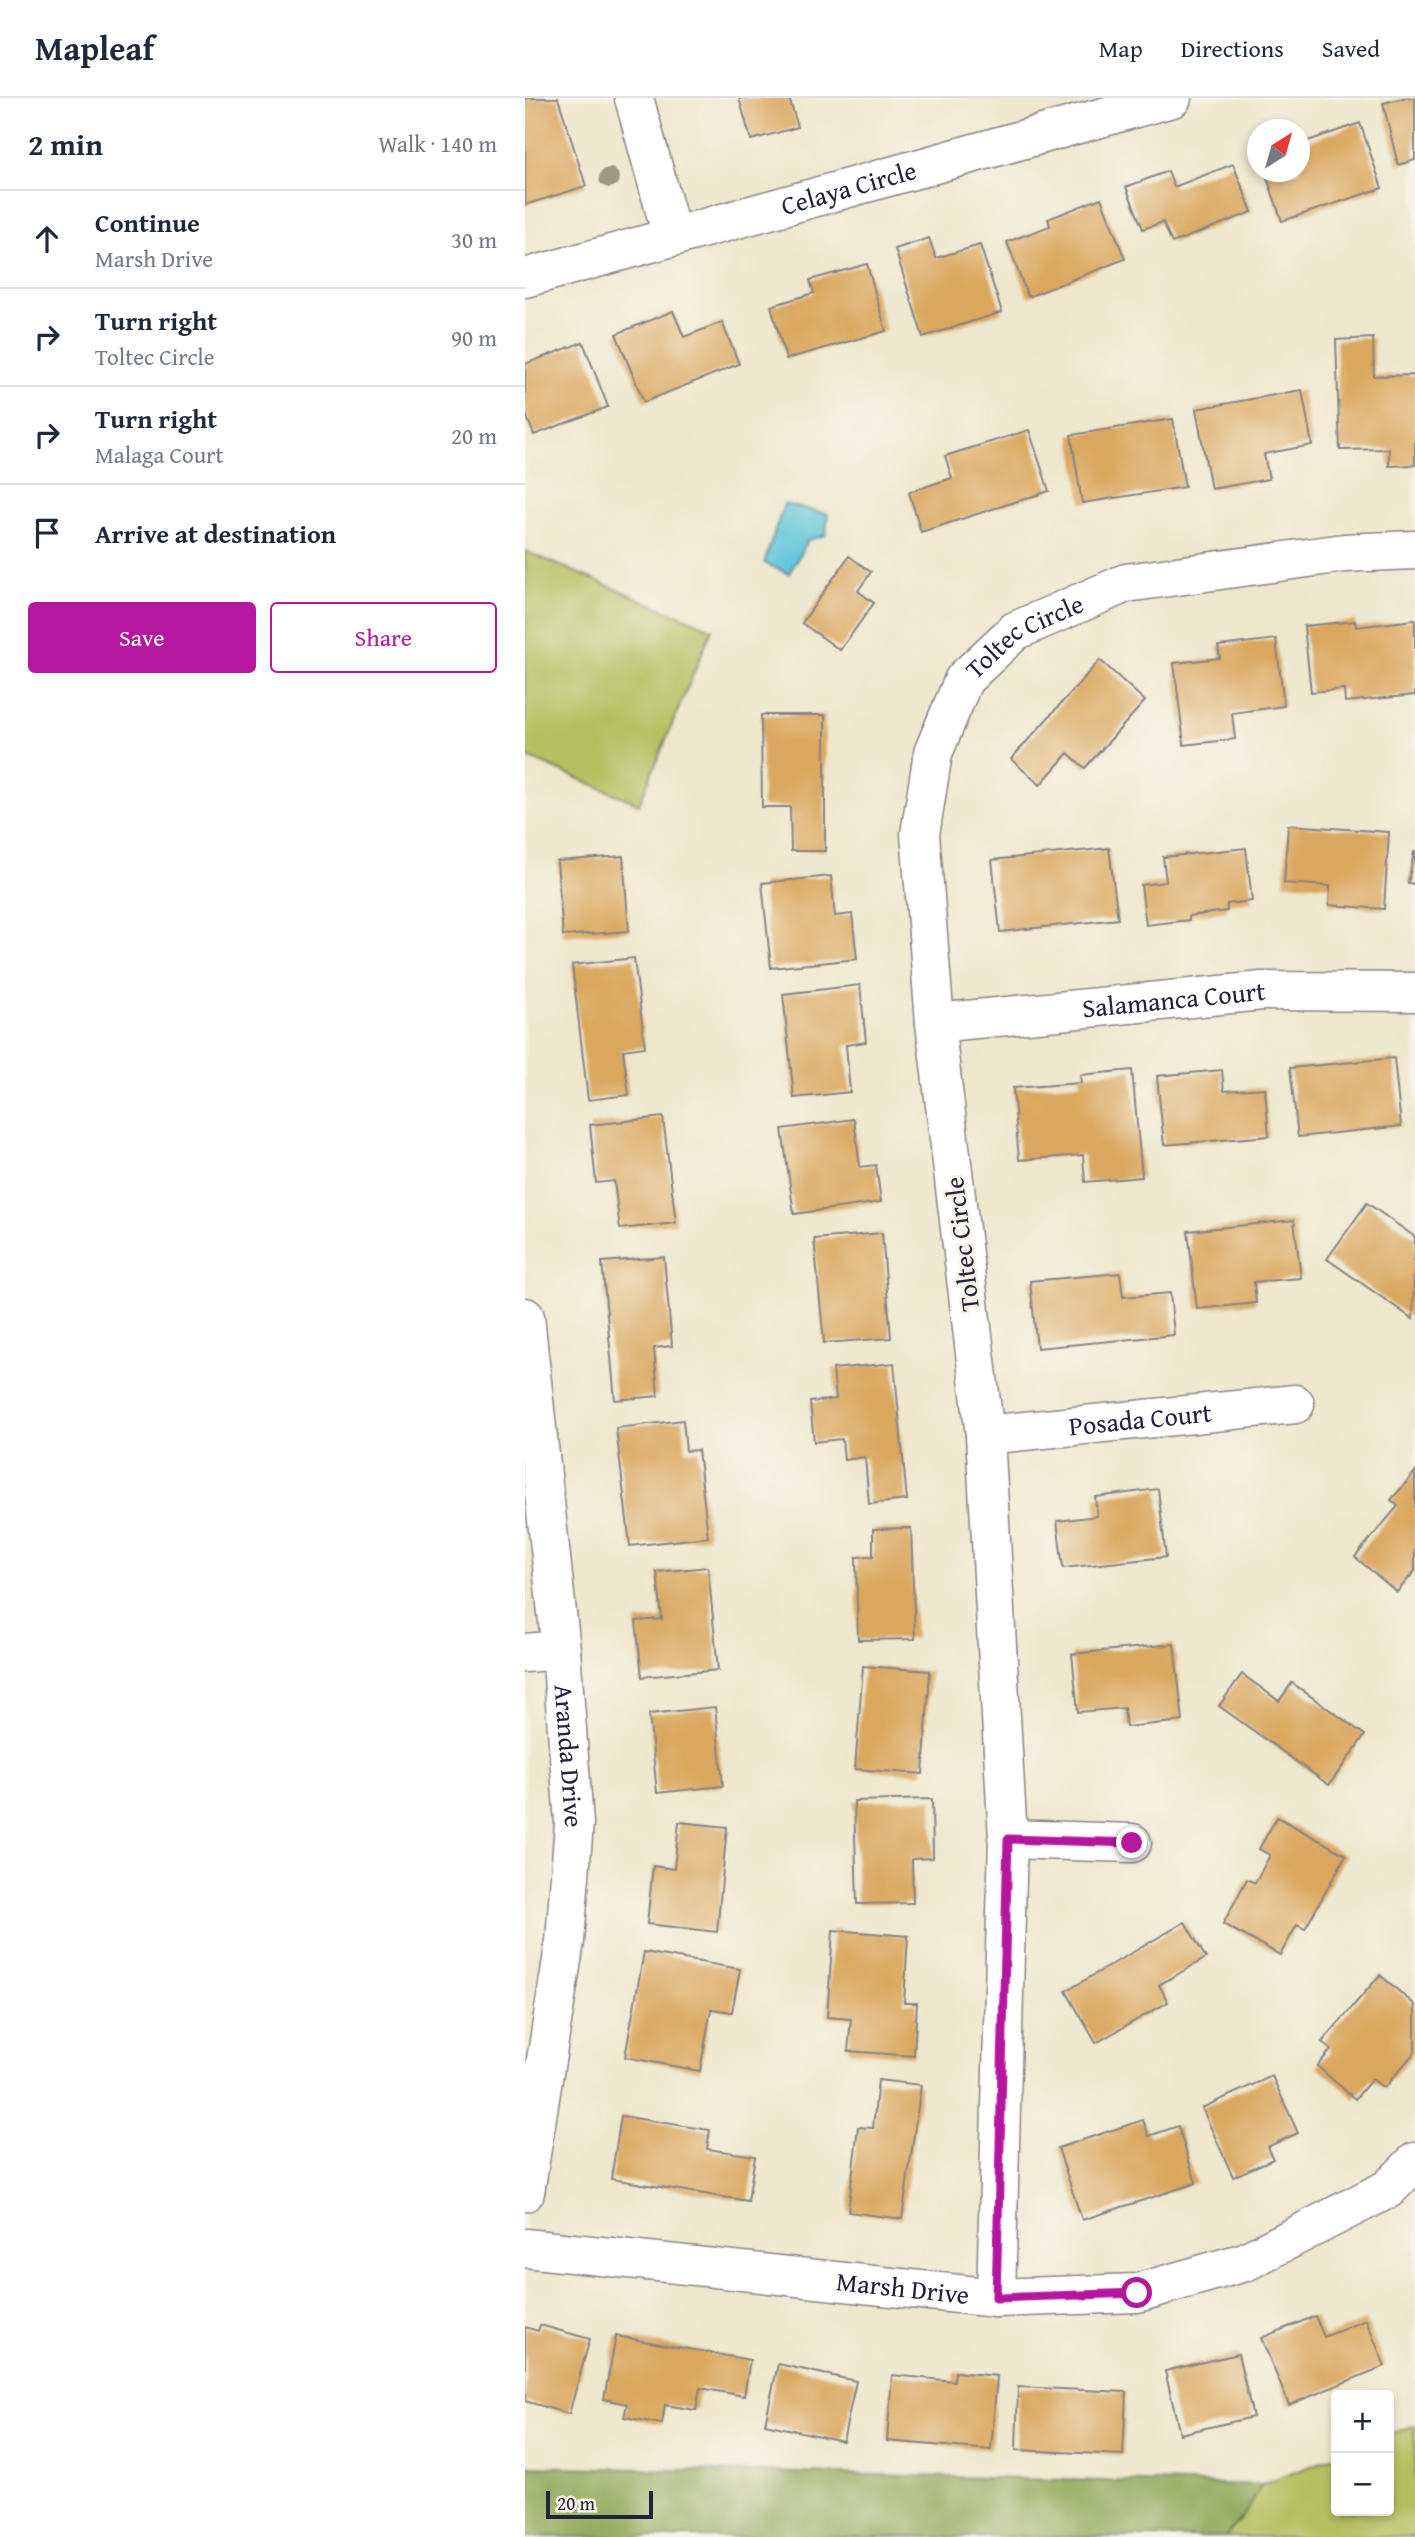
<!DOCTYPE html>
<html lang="en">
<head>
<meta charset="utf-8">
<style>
  body { margin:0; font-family:"Gentium Book Plus",serif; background:#f6f6f7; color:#1f2937 }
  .controls { position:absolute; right:21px; bottom:21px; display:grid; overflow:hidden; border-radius:7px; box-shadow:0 4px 10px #0003 }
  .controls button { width:63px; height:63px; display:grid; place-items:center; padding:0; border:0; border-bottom:2px solid #e0e1e3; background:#fff; color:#1f2937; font:35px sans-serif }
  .compass { position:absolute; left:722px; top:21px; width:63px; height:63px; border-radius:50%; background:#fff; box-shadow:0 4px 10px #0003; rotate:37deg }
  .scale { position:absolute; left:21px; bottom:18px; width:107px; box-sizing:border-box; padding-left:7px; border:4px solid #22223b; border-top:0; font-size:19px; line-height:24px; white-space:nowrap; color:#22223b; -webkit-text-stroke:5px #f7f3e8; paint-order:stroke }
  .stop { position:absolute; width:21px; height:21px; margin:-16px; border:5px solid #b5179e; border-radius:50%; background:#fff }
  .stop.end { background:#b5179e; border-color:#fff; box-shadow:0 2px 7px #0008 }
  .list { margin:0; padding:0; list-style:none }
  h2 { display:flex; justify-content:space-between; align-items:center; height:91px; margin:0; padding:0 28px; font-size:30px }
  h2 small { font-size:23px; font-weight:400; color:#747a83 }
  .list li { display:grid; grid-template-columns:46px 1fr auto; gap:21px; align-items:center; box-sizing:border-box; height:98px; padding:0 28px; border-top:2px solid #e0e1e3 }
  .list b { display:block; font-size:26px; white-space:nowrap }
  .list p { margin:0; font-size:23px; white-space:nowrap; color:#747a83 }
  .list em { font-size:23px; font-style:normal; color:#747a83 }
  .actions { display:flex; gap:14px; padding:21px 28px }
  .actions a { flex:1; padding:16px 0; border:2px solid #b5179e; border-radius:7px; text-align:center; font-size:24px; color:#b5179e }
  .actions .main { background:#b5179e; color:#fff }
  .icon { flex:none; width:38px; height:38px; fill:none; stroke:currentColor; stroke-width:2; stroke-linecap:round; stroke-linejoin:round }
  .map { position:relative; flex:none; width:890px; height:2439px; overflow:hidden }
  header { display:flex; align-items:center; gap:42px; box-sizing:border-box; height:98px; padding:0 35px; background:#fff; border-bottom:2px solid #e0e1e3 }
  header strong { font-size:33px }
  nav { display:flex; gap:38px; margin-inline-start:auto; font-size:24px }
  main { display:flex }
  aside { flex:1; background:#fff }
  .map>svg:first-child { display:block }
  .green { fill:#b4c061; stroke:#6b714e; stroke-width:2 }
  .forest { fill:#8fa657; stroke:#586449; stroke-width:2 }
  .water { fill:#5cc5d8; stroke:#3f748a; stroke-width:2 }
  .building { fill:#daa75f }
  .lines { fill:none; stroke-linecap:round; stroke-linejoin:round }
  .minor-casing { stroke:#888484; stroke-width:41 }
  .minor { stroke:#fff; stroke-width:38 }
  .tree { fill:#9a9984 }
  .route { stroke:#b5179e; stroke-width:9 }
  .labels { text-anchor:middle; stroke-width:6; stroke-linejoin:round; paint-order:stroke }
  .street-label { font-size:26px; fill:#22223b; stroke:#f7f3e8 }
</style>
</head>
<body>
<header>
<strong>Mapleaf</strong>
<nav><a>Map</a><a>Directions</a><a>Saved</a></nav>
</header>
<main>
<aside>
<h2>2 min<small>Walk · 140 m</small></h2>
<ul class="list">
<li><svg class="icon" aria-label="ahead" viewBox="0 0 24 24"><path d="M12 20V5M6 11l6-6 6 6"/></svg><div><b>Continue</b><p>Marsh Drive</p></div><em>30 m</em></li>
<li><svg class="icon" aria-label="right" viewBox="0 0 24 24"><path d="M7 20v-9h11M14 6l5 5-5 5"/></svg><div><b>Turn right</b><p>Toltec Circle</p></div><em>90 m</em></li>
<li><svg class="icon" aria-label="right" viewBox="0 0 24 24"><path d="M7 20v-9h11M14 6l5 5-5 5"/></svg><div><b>Turn right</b><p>Malaga Court</p></div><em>20 m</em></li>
<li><svg class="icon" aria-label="arrive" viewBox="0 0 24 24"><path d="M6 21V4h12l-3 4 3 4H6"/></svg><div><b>Arrive at destination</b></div></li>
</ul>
<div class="actions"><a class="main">Save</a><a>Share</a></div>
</aside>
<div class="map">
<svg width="890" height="2439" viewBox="0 0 890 2439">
  <rect width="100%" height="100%" fill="#f7f3e8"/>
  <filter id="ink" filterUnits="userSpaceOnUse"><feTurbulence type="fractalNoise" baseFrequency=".0143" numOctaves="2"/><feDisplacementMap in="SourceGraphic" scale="14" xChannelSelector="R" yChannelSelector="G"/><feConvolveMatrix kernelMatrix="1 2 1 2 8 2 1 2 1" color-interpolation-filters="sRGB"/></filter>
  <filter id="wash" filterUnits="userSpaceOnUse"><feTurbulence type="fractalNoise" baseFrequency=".00686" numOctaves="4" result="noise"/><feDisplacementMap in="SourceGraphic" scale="28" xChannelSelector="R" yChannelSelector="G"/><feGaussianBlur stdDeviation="1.57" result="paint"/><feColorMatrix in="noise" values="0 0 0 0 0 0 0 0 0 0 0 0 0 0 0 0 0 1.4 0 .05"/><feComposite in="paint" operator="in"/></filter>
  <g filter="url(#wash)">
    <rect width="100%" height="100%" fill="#eee7cd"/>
    <g class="green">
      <polygon points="0,453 187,531 114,706 0,658"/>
      <polygon points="890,2327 890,2439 700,2439 720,2415 737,2387 811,2358 811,2413 864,2413 864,2337"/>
    </g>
    <polygon class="forest" points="0,2368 737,2387 720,2415 700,2439 0,2439"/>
    <polygon class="water" points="259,406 303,416 301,437 283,442 264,476 239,465"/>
    <g id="blocks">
      <g class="building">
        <polygon points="0,0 33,0 61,88 0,107"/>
        <polygon points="214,0 264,0 273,29 226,42"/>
        <polygon points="879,0 890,0 890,62 873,67 858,5"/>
        <polygon points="835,25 857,90 757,123 740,74 774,74 774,46"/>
        <polygon points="708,66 727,114 647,145 638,124 618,131 601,89 643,73 649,89"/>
        <polygon points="576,100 600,161 503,199 482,144 525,128 523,121"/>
        <polygon points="404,140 411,160 455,147 477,214 398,239 370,151"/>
        <polygon points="342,166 361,233 261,261 246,208 289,195 285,182"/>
        <polygon points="148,213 159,239 197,224 214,266 119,304 91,236"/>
        <polygon points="848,240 849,278 890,277 890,367 864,368 864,351 815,352 811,242"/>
        <polygon points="58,244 83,309 9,337 0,314 0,266"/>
        <polygon points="777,292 787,347 739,356 744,381 686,391 671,311"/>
        <polygon points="648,321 660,389 557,405 546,337"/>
        <polygon points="504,332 524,393 396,434 384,394 427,380 420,358"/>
        <polygon points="324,458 346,474 333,493 349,505 315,552 277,525"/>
        <polygon points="890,522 890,597 820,604 819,591 786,594 779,528 830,523 831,529"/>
        <polygon points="751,541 759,608 707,615 710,641 659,647 649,565 695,560 693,548"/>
        <polygon points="575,562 620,603 560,670 543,655 515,687 486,661"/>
        <polygon points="236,617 300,617 300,753 266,753 265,709 237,709"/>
        <polygon points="763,727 864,734 859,811 804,807 805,788 759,785"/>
        <polygon points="584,750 593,821 475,834 467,762"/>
        <polygon points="721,750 727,803 702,806 702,813 664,818 664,822 621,827 616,787 641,784 638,759"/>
        <polygon points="889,754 890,754 890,786 883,785"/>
        <polygon points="98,758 104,833 38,838 32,763"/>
        <polygon points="306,778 310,818 327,816 332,861 246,870 237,785"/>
        <polygon points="109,860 120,949 98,952 104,997 63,1002 47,867"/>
        <polygon points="335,887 341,944 321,947 325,994 269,1000 258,896"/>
        <polygon points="869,960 876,1028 773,1039 765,970"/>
        <polygon points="607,972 617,1079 560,1084 558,1057 494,1062 488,990 556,985 555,977"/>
        <polygon points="697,972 699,993 740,990 744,1038 639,1047 632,978"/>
        <polygon points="138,1019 151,1125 95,1131 89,1083 71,1085 65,1027"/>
        <polygon points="329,1021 335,1069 351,1067 356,1104 269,1116 257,1031"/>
        <polygon points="842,1105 890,1139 888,1221 802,1161"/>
        <polygon points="769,1122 776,1180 729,1184 731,1205 672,1211 663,1133"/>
        <polygon points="357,1135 366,1240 299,1245 289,1141"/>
        <polygon points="139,1159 147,1248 129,1250 133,1298 90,1302 77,1164"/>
        <polygon points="595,1175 598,1199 645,1195 649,1237 512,1250 505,1183"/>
        <polygon points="369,1265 382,1402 344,1406 340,1359 319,1362 317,1341 289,1344 285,1304 311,1301 308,1271"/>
        <polygon points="158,1322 161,1353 173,1352 183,1439 105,1448 91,1330"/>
        <polygon points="890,1374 890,1473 872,1494 830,1459 873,1408 866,1402"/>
        <polygon points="633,1391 641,1459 538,1470 532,1423 572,1418 570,1399"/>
        <polygon points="386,1430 390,1541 333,1542 331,1459 348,1458 348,1431"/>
        <polygon points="183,1469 193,1572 117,1579 111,1523 137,1521 132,1474"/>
        <polygon points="649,1546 658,1623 601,1629 599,1610 553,1614 547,1556"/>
        <polygon points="338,1568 405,1573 398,1676 330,1671"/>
        <polygon points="717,1576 754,1603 767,1585 840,1637 804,1687 694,1608"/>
        <polygon points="190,1609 198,1688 132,1695 124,1616"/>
        <polygon points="407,1701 408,1760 387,1761 388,1805 332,1806 329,1703"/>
        <polygon points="752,1719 821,1757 780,1831 772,1827 755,1857 698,1826 722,1781 730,1785 745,1757 734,1751"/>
        <polygon points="154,1724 202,1729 192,1834 122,1826 128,1768 149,1771"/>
        <polygon points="660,1824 681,1860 634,1887 643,1904 571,1945 541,1893"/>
        <polygon points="308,1832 383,1838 379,1905 392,1905 389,1958 323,1953 326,1921 302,1919"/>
        <polygon points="119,1854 215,1871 207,1914 186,1911 175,1973 100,1959"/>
        <polygon points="855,1877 890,1907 890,1954 859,1990 847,1981 830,2001 792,1968 806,1952 797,1944"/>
        <polygon points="747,1978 773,2035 742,2049 748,2061 708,2079 677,2010"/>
        <polygon points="353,1982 396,1987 377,2121 323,2114 333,2029 348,2030"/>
        <polygon points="96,2018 185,2032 182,2051 230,2058 223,2103 86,2081"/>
        <polygon points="618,2022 624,2038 653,2028 671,2085 557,2122 533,2050"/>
        <polygon points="790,2218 799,2239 841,2222 860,2268 764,2307 736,2240"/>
        <polygon points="15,2227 65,2241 44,2316 0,2303 0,2229 13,2233"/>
        <polygon points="91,2238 225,2262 219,2298 175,2290 171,2312 140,2307 137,2326 99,2319 102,2306 79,2301"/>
        <polygon points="713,2256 728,2319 655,2336 640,2273"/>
        <polygon points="253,2266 331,2283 318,2343 240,2326"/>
        <polygon points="430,2274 472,2278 466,2352 362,2343 367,2277 429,2283"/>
        <polygon points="493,2289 601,2294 598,2357 491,2352"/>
      </g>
    </g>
  </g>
  <g filter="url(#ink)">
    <use href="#blocks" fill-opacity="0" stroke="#888484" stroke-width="2"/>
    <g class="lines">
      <defs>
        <g id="minor">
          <polyline points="109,0 147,138"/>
          <path id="s1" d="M 0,180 L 647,0"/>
          <path id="s2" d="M 410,925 L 737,893 L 890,894"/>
          <path id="s3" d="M 0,1219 L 36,1552 L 49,1725 L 40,1843 L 0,2094"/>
          <path id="s4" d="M 460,1337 L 770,1306"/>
          <polyline points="0,1555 36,1552"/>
          <polyline points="483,1741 607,1745"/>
          <path id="s5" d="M 0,2150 L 471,2200 L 612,2195 L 720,2164 L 863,2091 L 890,2064"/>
          <path id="s6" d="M 471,2200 L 483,1741 L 460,1337 L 410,925 L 395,736 L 408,655 L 439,581 L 490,533 L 601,485 L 819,455 L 890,452"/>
        </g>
      </defs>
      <use href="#minor" class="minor-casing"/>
      <use href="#minor" class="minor"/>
    </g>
    <circle class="tree" cx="84" cy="80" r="10"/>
  </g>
  <g class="lines" filter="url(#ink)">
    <polyline class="route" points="607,1745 483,1741 471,2200 612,2195"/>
  </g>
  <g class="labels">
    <g class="street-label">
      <text dy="9" stroke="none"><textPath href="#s1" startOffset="336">Celaya Circle</textPath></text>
      <text dy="9" stroke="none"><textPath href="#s6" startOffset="1706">Toltec Circle</textPath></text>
      <text dy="9" stroke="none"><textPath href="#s2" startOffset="240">Salamanca Court</textPath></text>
      <text transform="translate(437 1146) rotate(-97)" y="9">Toltec Circle</text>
      <text dy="9" stroke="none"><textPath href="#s4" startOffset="156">Posada Court</textPath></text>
      <text dy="9" stroke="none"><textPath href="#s3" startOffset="441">Aranda Drive</textPath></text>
      <text dy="9" stroke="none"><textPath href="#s5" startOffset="380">Marsh Drive</textPath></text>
    </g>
  </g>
</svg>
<div class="controls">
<button>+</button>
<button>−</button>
</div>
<svg class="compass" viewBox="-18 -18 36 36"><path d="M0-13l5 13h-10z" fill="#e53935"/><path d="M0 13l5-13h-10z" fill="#747a83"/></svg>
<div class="scale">20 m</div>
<div class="stop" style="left:612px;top:2195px"></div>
<div class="stop end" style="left:607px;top:1745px"></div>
</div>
</main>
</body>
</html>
